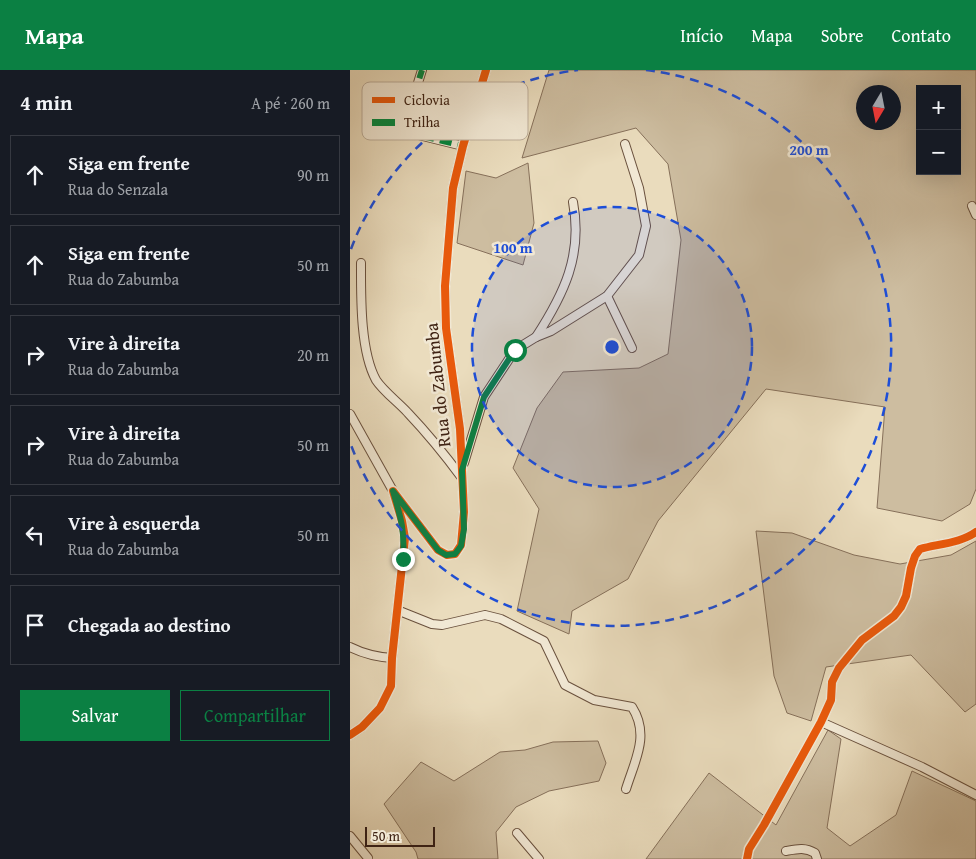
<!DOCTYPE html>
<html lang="pt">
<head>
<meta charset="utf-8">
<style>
  body { margin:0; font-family:"Gentium Book Plus",serif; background:#242831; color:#f1f3f6 }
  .controls { position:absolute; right:15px; top:15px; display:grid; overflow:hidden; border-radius:0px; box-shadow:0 5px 20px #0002 }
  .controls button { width:45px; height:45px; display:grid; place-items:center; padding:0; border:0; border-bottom:1px solid #363941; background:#171b24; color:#f1f3f6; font:25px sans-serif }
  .compass { position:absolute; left:506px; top:15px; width:45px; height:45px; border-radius:50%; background:#171b24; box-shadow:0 5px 20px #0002; rotate:190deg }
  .scale { position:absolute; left:15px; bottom:12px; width:70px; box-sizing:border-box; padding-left:5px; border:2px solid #3f2314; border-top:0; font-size:14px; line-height:18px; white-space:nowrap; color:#3f2314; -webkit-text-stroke:4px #f1e8d4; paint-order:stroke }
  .stop { position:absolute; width:15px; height:15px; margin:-11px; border:4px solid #0b8043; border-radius:50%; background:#fff }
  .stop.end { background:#0b8043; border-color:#fff; box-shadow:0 1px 5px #0008 }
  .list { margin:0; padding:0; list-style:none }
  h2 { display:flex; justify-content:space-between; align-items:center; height:65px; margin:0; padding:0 20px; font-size:21px }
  h2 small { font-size:16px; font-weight:400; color:#9ea1a6 }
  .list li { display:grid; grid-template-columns:32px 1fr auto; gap:15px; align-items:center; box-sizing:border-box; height:80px; margin:0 10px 10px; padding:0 10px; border:1px solid #363941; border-radius:0px }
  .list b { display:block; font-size:19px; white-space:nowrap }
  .list p { margin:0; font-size:16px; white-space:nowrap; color:#9ea1a6 }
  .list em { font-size:16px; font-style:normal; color:#9ea1a6 }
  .actions { display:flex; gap:10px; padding:15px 20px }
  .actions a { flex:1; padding:11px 0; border:1px solid #0b8043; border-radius:0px; text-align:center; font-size:18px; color:#0b8043 }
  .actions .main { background:#0b8043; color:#fff }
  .icon { flex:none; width:28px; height:28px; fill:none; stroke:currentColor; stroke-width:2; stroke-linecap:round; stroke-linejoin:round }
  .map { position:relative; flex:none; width:626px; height:789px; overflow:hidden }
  header { display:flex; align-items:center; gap:30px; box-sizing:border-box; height:70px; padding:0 25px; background:#0b8043; color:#fff }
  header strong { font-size:24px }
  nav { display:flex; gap:28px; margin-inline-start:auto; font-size:18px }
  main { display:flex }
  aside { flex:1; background:#171b24 }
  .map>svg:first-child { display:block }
  .green { fill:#cdbda0; stroke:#86705a; fill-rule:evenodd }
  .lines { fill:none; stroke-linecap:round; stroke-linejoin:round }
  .minor-casing { stroke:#6a513e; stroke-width:10 }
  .minor { stroke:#f1e8d4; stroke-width:8 }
  .quiet { stroke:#00873e; stroke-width:6; stroke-dasharray:12 6; stroke-linecap:butt }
  .cycleway-casing { stroke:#f1e8d4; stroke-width:11 }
  .cycleway { stroke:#e8590c; stroke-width:8 }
  .route { stroke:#0b8043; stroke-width:6 }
  .ring { fill:none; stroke:#1d4ed8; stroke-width:2.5; stroke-dasharray:9 6 }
  .labels { text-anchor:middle; stroke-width:5; stroke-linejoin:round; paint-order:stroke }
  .street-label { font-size:18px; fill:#3f2314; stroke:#f1e8d4 }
  .key { fill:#f1e8d4; stroke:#bcad9a; stroke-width:1 }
  .key-label { font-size:14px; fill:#3f2314 }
  .centre { fill:#1d4ed8; stroke:#f1e8d4; stroke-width:2.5 }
  .ring-label { font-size:15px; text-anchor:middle; font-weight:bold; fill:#1d4ed8; stroke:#f1e8d4; stroke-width:5; stroke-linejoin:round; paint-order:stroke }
</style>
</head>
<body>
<header>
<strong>Mapa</strong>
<nav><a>Início</a><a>Mapa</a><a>Sobre</a><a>Contato</a></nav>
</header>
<main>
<aside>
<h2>4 min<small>A pé · 260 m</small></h2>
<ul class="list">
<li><svg class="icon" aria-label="ahead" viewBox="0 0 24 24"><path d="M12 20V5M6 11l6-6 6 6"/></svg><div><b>Siga em frente</b><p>Rua do Senzala</p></div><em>90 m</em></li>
<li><svg class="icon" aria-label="ahead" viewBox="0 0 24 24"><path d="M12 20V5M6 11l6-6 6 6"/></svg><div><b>Siga em frente</b><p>Rua do Zabumba</p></div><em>50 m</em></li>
<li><svg class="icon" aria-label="right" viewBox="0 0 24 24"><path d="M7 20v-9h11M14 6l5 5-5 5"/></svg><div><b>Vire à direita</b><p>Rua do Zabumba</p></div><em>20 m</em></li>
<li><svg class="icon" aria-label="right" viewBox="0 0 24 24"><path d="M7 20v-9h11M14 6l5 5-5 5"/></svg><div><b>Vire à direita</b><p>Rua do Zabumba</p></div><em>50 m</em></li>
<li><svg class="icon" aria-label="left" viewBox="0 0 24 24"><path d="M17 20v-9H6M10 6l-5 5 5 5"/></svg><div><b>Vire à esquerda</b><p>Rua do Zabumba</p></div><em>50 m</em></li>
<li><svg class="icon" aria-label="arrive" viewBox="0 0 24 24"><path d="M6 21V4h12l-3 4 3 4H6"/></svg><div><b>Chegada ao destino</b></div></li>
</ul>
<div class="actions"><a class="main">Salvar</a><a>Compartilhar</a></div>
</aside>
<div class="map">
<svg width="626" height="789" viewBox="0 0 626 789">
  <rect width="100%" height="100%" fill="#eadcbd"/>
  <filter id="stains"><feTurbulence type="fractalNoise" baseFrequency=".004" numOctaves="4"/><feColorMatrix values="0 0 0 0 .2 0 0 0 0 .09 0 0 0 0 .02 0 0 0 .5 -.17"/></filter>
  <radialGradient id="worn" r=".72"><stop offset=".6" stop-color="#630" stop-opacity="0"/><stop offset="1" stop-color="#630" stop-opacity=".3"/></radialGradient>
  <g class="green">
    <path d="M 199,0 L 626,0 L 626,419 L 620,434 L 592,451 L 527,438 L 535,337 L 416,319 L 308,451 L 278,509 L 222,541 L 219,564 L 167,541 L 189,439 L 163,398 L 187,338 L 213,302 L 289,298 L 318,284 L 331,170 L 318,94 L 286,58 L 172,88 ZM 570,19 L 607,19 L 607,101 L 570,101 ZM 514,22 L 544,22 L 544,52 L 514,52 Z"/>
    <polygon points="178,93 184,153 173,195 107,173 116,101 146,108"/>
    <polygon points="406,461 442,463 504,485 550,494 601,485 626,471 626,634 615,642 561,585 476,597 461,651 437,643 424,606"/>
    <polygon points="478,660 491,669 477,758 500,776 546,745 562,701 626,731 626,789 296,789 359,703 426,755"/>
    <polygon points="248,671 256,693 249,711 199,721 166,737 146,762 148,789 68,789 66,782 34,734 71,692 104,711 150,682 175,680 203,672"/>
  </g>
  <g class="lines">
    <defs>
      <g id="minor">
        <polyline points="20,53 113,76"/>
        <polyline points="57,61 67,16 72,0"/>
        <polyline points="622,136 626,145"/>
        <path d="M 11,193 C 11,226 10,281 26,310 C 33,321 49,333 58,343 C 77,363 95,385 112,408"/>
        <polyline points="257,226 282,278"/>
        <path d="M 186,267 C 214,224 233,185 223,132"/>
        <polyline points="0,344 43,421"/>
        <polyline points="114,393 134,327 165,280 186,267 201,261 257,226 289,185 296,156 289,118 275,74"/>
        <path d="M 47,540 L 82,554 L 92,555 L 135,545 L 151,549 L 194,571 L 215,615 L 244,630 L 282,637 C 300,665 285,690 276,719"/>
        <path d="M 0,577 C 14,584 27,587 42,588"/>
        <polyline points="471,652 572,697 626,725"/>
        <polyline points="0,665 12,657 30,638 41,616 42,588 55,468 52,451 43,421 88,480 97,485 105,484 111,475 114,442 110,359 96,258 95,216 103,118 113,76 136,0"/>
        <polyline points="167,763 189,789"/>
        <polyline points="0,766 18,788"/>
        <path d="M 436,781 C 447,779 455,777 465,783 L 467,789"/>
        <path d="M 397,789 L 399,779 L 414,755 L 471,652 L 481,630 L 482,612 L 489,598 L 512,570 L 544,546 L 551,537 L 556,526 L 561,498 L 565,486 L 570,479 C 588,474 611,473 626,462"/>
      </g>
    </defs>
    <use href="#minor" class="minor-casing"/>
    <use href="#minor" class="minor"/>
    <g class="quiet">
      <polyline points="20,53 113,76"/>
      <polyline points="57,61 67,16 72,0"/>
    </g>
    <defs>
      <g id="cycleway">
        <polyline points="0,665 12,657 30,638 41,616 42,588 55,468 52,451 43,421 88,480 97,485 105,484 111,475 114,442 110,359 96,258 95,216 103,118 113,76 136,0"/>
        <path d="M 397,789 L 399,779 L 414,755 L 471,652 L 481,630 L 482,612 L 489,598 L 512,570 L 544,546 L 551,537 L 556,526 L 561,498 L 565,486 L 570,479 C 588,474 611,473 626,462"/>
      </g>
    </defs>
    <use href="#cycleway" class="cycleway-casing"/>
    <use href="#cycleway" class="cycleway"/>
  </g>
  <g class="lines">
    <path class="route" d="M 53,489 C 55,461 51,448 43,421 L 88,480 L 96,485 L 105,484 L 111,476 L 114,459 L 112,400 L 134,327 L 165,280"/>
  </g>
  <circle cx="262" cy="277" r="140" fill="#1d4ed8" fill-opacity=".12"/>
  <g class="ring">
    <circle cx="262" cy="277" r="140"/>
    <path d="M1 179A279 279 0 0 1 228 0M296 0A279 279 0 1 1 1 375"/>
  </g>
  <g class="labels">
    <g class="street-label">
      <text transform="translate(88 315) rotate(-96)" y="6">Rua do Zabumba</text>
    </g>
  </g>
  <rect x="12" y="12" width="166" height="58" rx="8" class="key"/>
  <rect x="22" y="27" width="23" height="6" fill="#e8590c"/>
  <rect x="22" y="49" width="23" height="7" fill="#00873e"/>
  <g class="key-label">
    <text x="54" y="35">Ciclovia</text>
    <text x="54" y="57">Trilha</text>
  </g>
  <circle cx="262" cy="277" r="8" class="centre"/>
  <g class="ring-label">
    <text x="459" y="85">200 m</text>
    <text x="163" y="183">100 m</text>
  </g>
  <rect width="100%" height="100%" filter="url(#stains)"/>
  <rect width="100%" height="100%" fill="url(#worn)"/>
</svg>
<div class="controls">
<button>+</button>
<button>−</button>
</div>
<svg class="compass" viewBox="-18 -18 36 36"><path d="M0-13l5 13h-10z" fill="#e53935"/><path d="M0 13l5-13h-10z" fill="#9ea1a6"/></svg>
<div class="scale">50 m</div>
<div class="stop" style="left:165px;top:280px"></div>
<div class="stop end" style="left:53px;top:489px"></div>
</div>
</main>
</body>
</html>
